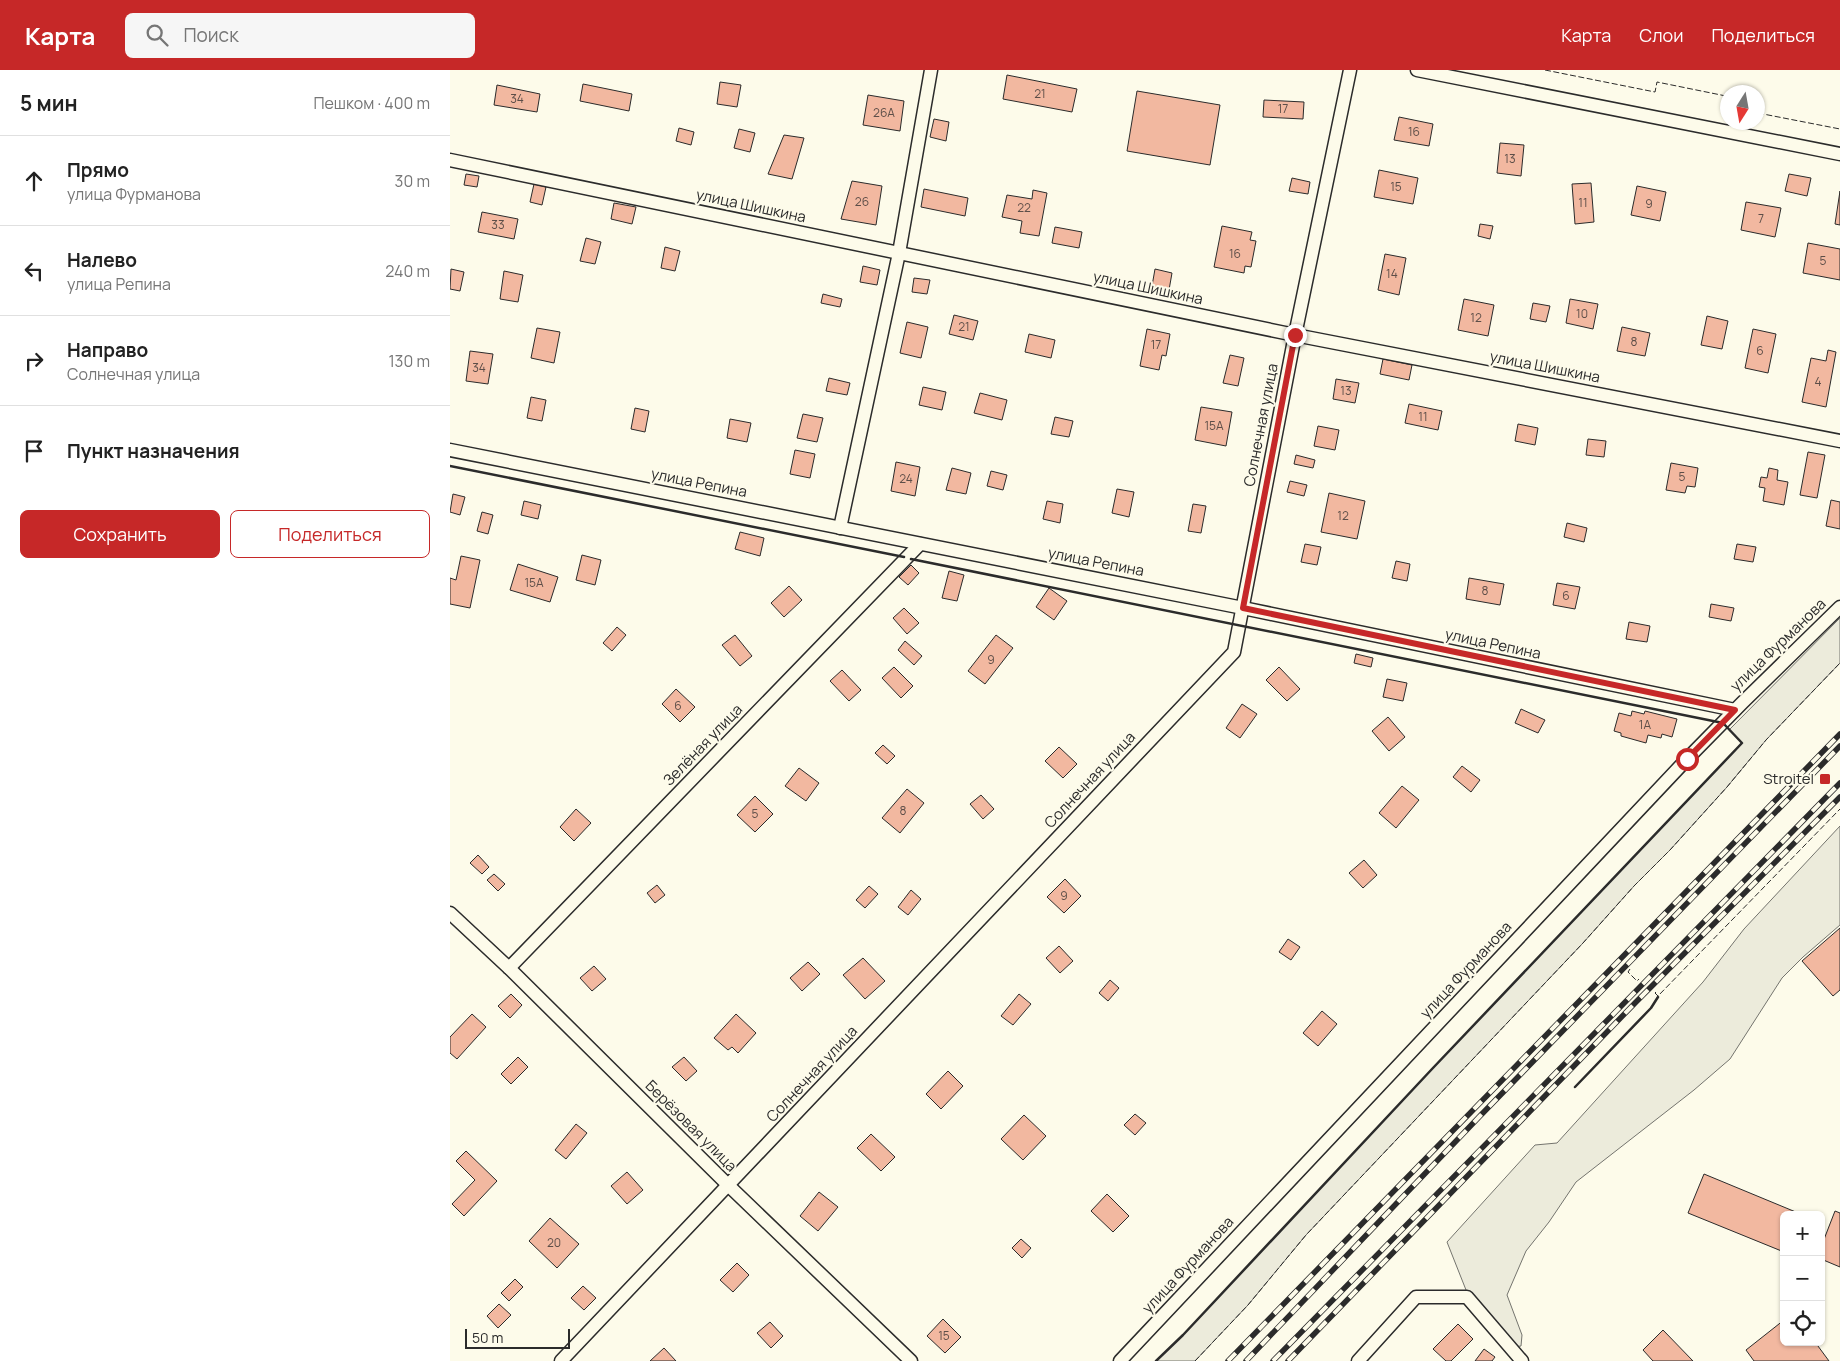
<!DOCTYPE html>
<html lang="ru">
<head>
<meta charset="utf-8">
<style>
  body { margin:0; font-family:Manrope,sans-serif; background:#f6f6f6; color:#222 }
  .controls { position:absolute; right:15px; bottom:15px; display:grid; overflow:hidden; border-radius:8px; box-shadow:0 1px 4px #0004 }
  .controls button { width:45px; height:45px; display:grid; place-items:center; padding:0; border:0; border-bottom:1px solid #e0e0e0; background:#fff; color:#222; font:25px sans-serif }
  .compass { position:absolute; left:1270px; top:15px; width:45px; height:45px; border-radius:50%; background:#fff; box-shadow:0 1px 4px #0004; rotate:191deg }
  .scale { position:absolute; left:15px; bottom:12px; width:105px; box-sizing:border-box; padding-left:5px; border:2px solid #2b2b2b; border-top:0; font-size:14px; line-height:18px; white-space:nowrap; color:#2b2b2b; -webkit-text-stroke:4px #fdfbea; paint-order:stroke }
  .stop { position:absolute; width:15px; height:15px; margin:-11px; border:4px solid #c62828; border-radius:50%; background:#fff }
  .stop.end { background:#c62828; border-color:#fff; box-shadow:0 1px 5px #0008 }
  .list { margin:0; padding:0; list-style:none }
  h2 { display:flex; justify-content:space-between; align-items:center; height:65px; margin:0; padding:0 20px; font-size:21px }
  h2 small { font-size:16px; font-weight:400; color:#767676 }
  .list li { display:grid; grid-template-columns:32px 1fr auto; gap:15px; align-items:center; box-sizing:border-box; height:90px; padding:0 20px; border-top:1px solid #e0e0e0 }
  .list b { display:block; font-size:19px; white-space:nowrap }
  .list p { margin:0; font-size:16px; white-space:nowrap; color:#767676 }
  .list em { font-size:16px; font-style:normal; color:#767676 }
  .actions { display:flex; gap:10px; padding:15px 20px }
  .actions a { flex:1; padding:11px 0; border:1px solid #c62828; border-radius:8px; text-align:center; font-size:18px; color:#c62828 }
  .actions .main { background:#c62828; color:#fff }
  .icon { flex:none; width:28px; height:28px; fill:none; stroke:currentColor; stroke-width:2; stroke-linecap:round; stroke-linejoin:round }
  .map { position:relative; flex:none; width:1390px; height:1291px; overflow:hidden }
  header { display:flex; align-items:center; gap:30px; box-sizing:border-box; height:70px; padding:0 25px; background:#c62828; color:#fff }
  header strong { font-size:24px }
  nav { display:flex; gap:28px; margin-inline-start:auto; font-size:18px }
  .search { width:350px; height:45px; background:#f6f6f6; display:flex; align-items:center; gap:12px; box-sizing:border-box; padding:0 18px; border-radius:8px; color:#767676; font-size:19px }
  main { display:flex }
  aside { flex:1; background:#fff }
  .map>svg:first-child { display:block }
  .green { fill:#ecebdb; stroke:#74746e }
  .building { fill:#f2b8a0; stroke:#2b2b2b }
  .lines { fill:none; stroke-linecap:round; stroke-linejoin:round }
  .street-casing { stroke:#2b2b2b; stroke-width:15 }
  .street { stroke:#fdfbea; stroke-width:12 }
  .rail-casing { stroke:#2b2b2b; stroke-width:5.5 }
  .rail { stroke:#fdfbea; stroke-width:4; stroke-dasharray:11; stroke-linecap:butt }
  .fence { stroke:#2b2b2b; stroke-width:1; stroke-dasharray:6 2.5; stroke-linecap:butt }
  .wall { stroke:#2b2b2b; stroke-width:2.5 }
  .route { stroke:#c62828; stroke-width:6 }
  .poi-dot { fill:#c62828; stroke:#fdfbea; stroke-width:2 }
  .labels { text-anchor:middle; stroke-width:4; stroke-linejoin:round; paint-order:stroke }
  .number-label { font-size:12px; fill:#5d4e48 }
  .street-label { font-size:15px; fill:#2b2b2b; stroke:#fdfbea }
  .poi-label { font-size:15px; fill:#2b2b2b; stroke:#fdfbea; text-anchor:end }
</style>
</head>
<body>
<header>
<strong>Карта</strong>
<div class="search"><svg class="icon" aria-label="search" viewBox="0 0 24 24"><circle cx="10" cy="10" r="6"/><path d="M15 15l6 6"/></svg>Поиск</div>
<nav><a>Карта</a><a>Слои</a><a>Поделиться</a></nav>
</header>
<main>
<aside>
<h2>5 мин<small>Пешком · 400 m</small></h2>
<ul class="list">
<li><svg class="icon" aria-label="ahead" viewBox="0 0 24 24"><path d="M12 20V5M6 11l6-6 6 6"/></svg><div><b>Прямо</b><p>улица Фурманова</p></div><em>30 m</em></li>
<li><svg class="icon" aria-label="left" viewBox="0 0 24 24"><path d="M17 20v-9H6M10 6l-5 5 5 5"/></svg><div><b>Налево</b><p>улица Репина</p></div><em>240 m</em></li>
<li><svg class="icon" aria-label="right" viewBox="0 0 24 24"><path d="M7 20v-9h11M14 6l5 5-5 5"/></svg><div><b>Направо</b><p>Солнечная улица</p></div><em>130 m</em></li>
<li><svg class="icon" aria-label="arrive" viewBox="0 0 24 24"><path d="M6 21V4h12l-3 4 3 4H6"/></svg><div><b>Пункт назначения</b></div></li>
</ul>
<div class="actions"><a class="main">Сохранить</a><a>Поделиться</a></div>
</aside>
<div class="map">
<svg width="1390" height="1291" viewBox="0 0 1390 1291">
  <rect width="100%" height="100%" fill="#fdfbea"/>
  <g class="green">
    <polygon points="1390,548 1390,593 1316,670 1277,717 1220,780 1184,816 1133,873 856,1165 798,1235 745,1291 706,1291 733,1265 982,999 1292,673 1279,660"/>
    <polygon points="1390,756 1390,855 1353,887 1332,908 1280,989 1244,1020 1126,1112 1099,1152 1076,1181 1057,1225 1072,1265 1071,1276 1063,1277 1018,1225 997,1172 1085,1075 1107,1073 1253,912 1294,859"/>
  </g>
  <g class="building">
    <polygon points="557,5 627,19 622,42 553,29"/>
    <polygon points="270,12 291,15 287,37 267,34"/>
    <polygon points="133,14 182,24 179,41 130,31"/>
    <polygon points="47,15 90,24 87,42 44,35"/>
    <polygon points="687,21 770,35 760,95 677,81"/>
    <polygon points="418,25 454,31 450,61 413,55"/>
    <polygon points="814,30 854,32 853,49 813,47"/>
    <polygon points="949,47 983,54 979,76 944,70"/>
    <polygon points="484,49 499,52 496,71 480,67"/>
    <polygon points="229,58 244,62 241,75 226,71"/>
    <polygon points="289,59 305,63 300,82 284,78"/>
    <polygon points="334,65 354,68 342,109 318,104"/>
    <polygon points="1050,73 1074,75 1071,106 1047,103"/>
    <polygon points="929,100 968,108 963,134 924,127"/>
    <polygon points="16,104 29,106 27,117 14,115"/>
    <polygon points="1339,104 1361,108 1357,126 1335,121"/>
    <polygon points="842,108 860,112 858,124 839,121"/>
    <polygon points="402,111 432,116 426,155 391,149"/>
    <polygon points="1141,113 1144,152 1125,154 1122,114"/>
    <polygon points="84,114 96,117 92,135 80,132"/>
    <polygon points="1187,116 1216,122 1210,151 1181,145"/>
    <polygon points="474,119 518,128 515,146 471,137"/>
    <polygon points="583,120 597,123 589,166 570,163 572,151 552,147 557,125 582,129"/>
    <polygon points="1390,121 1390,155 1385,154"/>
    <polygon points="1296,132 1331,138 1325,167 1291,160"/>
    <polygon points="164,133 186,137 182,154 161,149"/>
    <polygon points="32,142 68,149 64,169 28,162"/>
    <polygon points="1030,154 1043,156 1040,169 1028,166"/>
    <polygon points="772,156 802,162 800,170 806,171 801,197 795,196 794,203 764,197"/>
    <polygon points="605,157 632,162 629,178 602,173"/>
    <polygon points="136,168 151,172 145,194 130,191"/>
    <polygon points="1358,173 1390,179 1390,210 1353,203"/>
    <polygon points="215,177 230,181 225,201 211,198"/>
    <polygon points="935,184 956,188 949,225 928,220"/>
    <polygon points="413,196 430,200 427,215 410,212"/>
    <polygon points="1,199 14,202 10,221 0,219"/>
    <polygon points="705,199 722,203 719,220 702,216"/>
    <polygon points="54,201 73,205 68,232 50,229"/>
    <polygon points="464,208 480,210 477,224 462,222"/>
    <polygon points="373,224 392,229 390,237 371,233"/>
    <polygon points="1014,229 1044,235 1038,266 1008,260"/>
    <polygon points="1120,229 1148,234 1143,259 1116,253"/>
    <polygon points="1083,233 1100,236 1096,252 1080,249"/>
    <polygon points="504,245 528,251 523,270 499,264"/>
    <polygon points="1257,246 1278,251 1272,279 1251,275"/>
    <polygon points="457,252 478,257 471,288 450,283"/>
    <polygon points="1172,257 1200,263 1195,286 1167,281"/>
    <polygon points="87,258 110,262 104,293 81,288"/>
    <polygon points="697,259 720,264 716,286 712,285 709,300 690,296"/>
    <polygon points="1303,259 1326,264 1318,303 1295,298"/>
    <polygon points="579,264 605,270 601,288 575,282"/>
    <polygon points="1378,280 1386,282 1376,337 1352,332 1361,288 1376,291"/>
    <polygon points="20,281 43,284 38,314 16,311"/>
    <polygon points="780,285 794,288 788,316 773,313"/>
    <polygon points="933,289 962,295 959,310 930,304"/>
    <polygon points="379,308 400,313 397,325 376,321"/>
    <polygon points="886,309 909,313 905,333 883,329"/>
    <polygon points="473,317 496,322 492,340 469,335"/>
    <polygon points="530,323 557,330 552,350 524,343"/>
    <polygon points="81,327 96,330 92,351 77,348"/>
    <polygon points="959,334 992,341 988,360 955,353"/>
    <polygon points="751,337 782,342 776,376 745,370"/>
    <polygon points="185,338 199,341 195,362 181,359"/>
    <polygon points="353,344 373,348 367,372 347,368"/>
    <polygon points="605,347 623,351 619,367 601,364"/>
    <polygon points="280,349 301,353 297,372 277,368"/>
    <polygon points="1068,354 1088,358 1085,375 1065,371"/>
    <polygon points="868,356 889,360 885,380 864,376"/>
    <polygon points="1138,369 1156,371 1154,387 1136,385"/>
    <polygon points="345,380 365,384 360,408 340,404"/>
    <polygon points="1358,382 1375,385 1367,428 1350,425"/>
    <polygon points="846,385 865,390 863,398 844,394"/>
    <polygon points="446,392 470,397 465,426 441,421"/>
    <polygon points="1221,393 1248,398 1245,417 1237,416 1235,423 1216,420"/>
    <polygon points="502,398 521,403 516,424 496,420"/>
    <polygon points="1319,398 1328,400 1327,410 1338,412 1334,435 1313,431 1315,418 1309,417 1311,407 1317,408"/>
    <polygon points="541,401 557,405 553,420 537,416"/>
    <polygon points="840,411 857,415 854,426 837,422"/>
    <polygon points="667,419 684,422 679,447 662,443"/>
    <polygon points="879,423 915,431 907,469 871,462"/>
    <polygon points="3,424 15,427 10,445 0,442"/>
    <polygon points="1381,430 1390,432 1390,459 1376,456"/>
    <polygon points="74,431 91,435 88,449 71,445"/>
    <polygon points="597,431 613,434 610,453 593,449"/>
    <polygon points="743,434 756,436 751,463 738,461"/>
    <polygon points="32,442 43,445 38,464 27,461"/>
    <polygon points="1117,453 1137,458 1134,472 1114,467"/>
    <polygon points="290,462 314,468 310,486 285,479"/>
    <polygon points="855,474 871,477 867,495 851,492"/>
    <polygon points="1287,474 1306,477 1303,492 1284,489"/>
    <polygon points="132,485 151,490 145,515 126,510"/>
    <polygon points="11,486 30,490 20,538 0,534 0,508 6,510"/>
    <polygon points="946,491 960,494 957,511 942,508"/>
    <polygon points="68,494 108,507 100,532 60,520"/>
    <polygon points="461,495 469,503 458,515 449,507"/>
    <polygon points="499,501 514,505 507,531 492,528"/>
    <polygon points="1019,508 1054,514 1050,535 1016,529"/>
    <polygon points="1107,513 1130,517 1125,539 1103,535"/>
    <polygon points="339,516 352,530 334,547 321,533"/>
    <polygon points="599,518 617,531 604,550 586,537"/>
    <polygon points="1261,534 1284,538 1281,551 1259,547"/>
    <polygon points="454,538 469,553 457,564 443,548"/>
    <polygon points="1179,552 1200,556 1197,572 1176,569"/>
    <polygon points="167,557 176,565 162,581 153,573"/>
    <polygon points="285,565 302,586 290,596 272,575"/>
    <polygon points="546,565 563,578 535,614 518,601"/>
    <polygon points="455,571 472,586 464,595 448,580"/>
    <polygon points="906,584 923,588 921,597 904,593"/>
    <polygon points="444,597 463,616 451,628 432,608"/>
    <polygon points="829,597 850,619 837,631 816,610"/>
    <polygon points="392,600 411,620 399,631 380,611"/>
    <polygon points="937,609 957,613 953,631 933,627"/>
    <polygon points="226,619 245,637 230,652 212,634"/>
    <polygon points="792,634 807,644 790,668 776,658"/>
    <polygon points="1071,639 1095,650 1088,663 1065,653"/>
    <polygon points="1182,641 1194,644 1195,641 1227,649 1222,667 1212,664 1211,668 1198,665 1196,673 1171,666 1171,663 1164,661 1169,643 1181,646"/>
    <polygon points="938,647 955,667 939,681 922,661"/>
    <polygon points="433,675 445,686 437,694 425,683"/>
    <polygon points="609,677 627,694 613,708 595,691"/>
    <polygon points="1012,696 1030,710 1021,722 1003,707"/>
    <polygon points="349,698 369,713 356,731 335,716"/>
    <polygon points="952,716 969,730 946,758 929,743"/>
    <polygon points="457,719 474,733 450,763 432,748"/>
    <polygon points="531,725 544,739 533,749 520,734"/>
    <polygon points="305,726 323,744 305,762 287,745"/>
    <polygon points="126,739 141,753 124,771 110,757"/>
    <polygon points="28,785 39,797 32,804 20,793"/>
    <polygon points="914,790 927,805 913,818 899,803"/>
    <polygon points="44,804 55,814 48,821 37,810"/>
    <polygon points="615,809 631,826 614,843 597,827"/>
    <polygon points="207,815 215,825 205,833 197,823"/>
    <polygon points="419,816 428,824 415,838 406,830"/>
    <polygon points="461,820 471,829 458,845 448,837"/>
    <polygon points="1390,858 1390,920 1383,926 1352,891"/>
    <polygon points="838,869 850,877 841,890 829,882"/>
    <polygon points="609,876 623,891 610,903 596,888"/>
    <polygon points="413,888 435,911 415,929 393,905"/>
    <polygon points="358,892 370,904 352,921 340,908"/>
    <polygon points="144,896 156,909 142,921 130,908"/>
    <polygon points="660,910 669,918 658,931 649,923"/>
    <polygon points="61,924 72,935 60,948 48,936"/>
    <polygon points="569,924 581,934 563,955 551,946"/>
    <polygon points="872,941 887,954 868,976 853,963"/>
    <polygon points="22,944 36,957 7,989 0,983 0,967"/>
    <polygon points="286,944 306,963 288,983 282,977 278,980 264,968"/>
    <polygon points="68,987 78,997 61,1014 51,1004"/>
    <polygon points="234,987 247,1001 236,1011 222,997"/>
    <polygon points="498,1001 513,1016 491,1039 476,1024"/>
    <polygon points="685,1044 696,1053 685,1065 674,1055"/>
    <polygon points="574,1045 596,1066 573,1090 551,1069"/>
    <polygon points="126,1054 137,1063 116,1089 105,1080"/>
    <polygon points="421,1064 445,1087 431,1101 407,1078"/>
    <polygon points="16,1081 47,1111 14,1146 2,1134 25,1110 6,1091"/>
    <polygon points="177,1102 193,1120 177,1134 161,1116"/>
    <polygon points="1254,1104 1353,1145 1334,1145 1334,1182 1238,1143"/>
    <polygon points="369,1122 388,1137 368,1161 350,1146"/>
    <polygon points="657,1124 679,1146 663,1162 641,1141"/>
    <polygon points="1385,1141 1390,1143 1390,1197 1371,1189 1371,1177"/>
    <polygon points="100,1148 129,1174 107,1198 79,1171"/>
    <polygon points="571,1169 581,1178 572,1188 562,1178"/>
    <polygon points="287,1193 299,1205 283,1222 270,1210"/>
    <polygon points="65,1209 73,1217 59,1231 51,1223"/>
    <polygon points="133,1216 146,1228 134,1240 121,1228"/>
    <polygon points="49,1234 61,1245 48,1258 37,1246"/>
    <polygon points="493,1249 511,1267 495,1283 477,1266"/>
    <polygon points="1334,1250 1334,1272 1365,1272 1379,1291 1304,1291 1296,1280"/>
    <polygon points="320,1252 333,1266 321,1278 307,1263"/>
    <polygon points="1008,1254 1023,1269 1001,1291 996,1291 983,1279"/>
    <polygon points="1213,1260 1243,1291 1203,1291 1193,1280"/>
    <polygon points="214,1278 226,1291 200,1291"/>
    <polygon points="1034,1279 1045,1287 1042,1291 1025,1291"/>
  </g>
  <g class="lines">
    <defs>
      <g id="street">
        <polyline points="967,0 1390,84"/>
        <polyline points="0,90 845,265 1390,371"/>
        <polyline points="0,380 793,538 1285,640"/>
        <polyline points="390,458 449,183 481,0"/>
        <polyline points="0,843 59,898 278,1115 461,1291"/>
        <polyline points="59,898 470,474"/>
        <polyline points="111,1291 784,582 845,265 900,0"/>
        <polyline points="670,1291 1237,689 1292,633 1390,537"/>
        <polyline points="908,1291 966,1227 1017,1227 1072,1291"/>
      </g>
    </defs>
    <use href="#street" class="street-casing"/>
    <use href="#street" class="street"/>
    <defs>
      <g id="rail">
        <polyline points="778,1291 1390,664"/>
        <polyline points="796,1291 1029,1047 1390,676"/>
        <polyline points="823,1291 1390,713"/>
        <polyline points="838,1291 1186,932 1390,727"/>
      </g>
    </defs>
    <use href="#rail" class="rail-casing"/>
    <use href="#rail" class="rail"/>
    <g class="fence">
      <polyline points="1095,0 1205,22 1207,12 1276,26 1275,37 1278,37"/>
      <polyline points="1308,43 1390,59"/>
      <polyline points="1180,899 1178,902 1187,911 1189,909"/>
      <polyline points="1206,922 1205,923 1208,926 1390,739"/>
      <polyline points="745,1291 798,1235 856,1165 1133,873 1184,816 1220,780 1277,717 1316,670 1390,593"/>
    </g>
    <g class="wall">
      <polyline points="0,396 454,487"/>
      <polyline points="461,489 1273,653 1292,673 982,999 733,1265 706,1291"/>
      <polyline points="1125,1017 1201,938 1208,927"/>
    </g>
  </g>
  <g class="lines">
    <polyline class="route" points="845,265 793,538 1285,640 1237,689"/>
  </g>
  <rect class="poi-dot" x="1369" y="703" width="12" height="12" rx="2.5"/>
  <g class="labels">
    <g class="number-label">
      <text x="590" y="28">21</text>
      <text x="67" y="33">34</text>
      <text x="833" y="43">17</text>
      <text x="434" y="47">26А</text>
      <text x="964" y="66">16</text>
      <text x="1060" y="93">13</text>
      <text x="946" y="121">15</text>
      <text x="412" y="136">26</text>
      <text x="1133" y="137">11</text>
      <text x="1199" y="138">9</text>
      <text x="574" y="142">22</text>
      <text x="1311" y="153">7</text>
      <text x="48" y="159">33</text>
      <text x="785" y="188">16</text>
      <text x="1373" y="195">5</text>
      <text x="942" y="208">14</text>
      <text x="1132" y="248">10</text>
      <text x="1026" y="252">12</text>
      <text x="514" y="261">21</text>
      <text x="1184" y="276">8</text>
      <text x="706" y="279">17</text>
      <text x="1310" y="285">6</text>
      <text x="29" y="302">34</text>
      <text x="1368" y="316">4</text>
      <text x="896" y="325">13</text>
      <text x="973" y="351">11</text>
      <text x="764" y="360">15А</text>
      <text x="1232" y="411">5</text>
      <text x="456" y="413">24</text>
      <text x="893" y="450">12</text>
      <text x="84" y="517">15А</text>
      <text x="1035" y="525">8</text>
      <text x="1116" y="530">6</text>
      <text x="541" y="594">9</text>
      <text x="228" y="640">6</text>
      <text x="1195" y="659">1А</text>
      <text x="453" y="745">8</text>
      <text x="305" y="748">5</text>
      <text x="614" y="830">9</text>
      <text x="104" y="1177">20</text>
      <text x="494" y="1270">15</text>
    </g>
    <g class="street-label">
      <text transform="translate(301 136) rotate(12)" y="5">улица Шишкина</text>
      <text transform="translate(698 218) rotate(12)" y="5">улица Шишкина</text>
      <text transform="translate(1095 297) rotate(11)" y="5">улица Шишкина</text>
      <text transform="translate(811 355) rotate(-79)" y="5">Солнечная улица</text>
      <text transform="translate(249 413) rotate(11)" y="5">улица Репина</text>
      <text transform="translate(646 492) rotate(11)" y="5">улица Репина</text>
      <text transform="translate(1043 574) rotate(12)" y="5">улица Репина</text>
      <text transform="translate(1328 575) rotate(-44)" y="5">улица Фурманова</text>
      <text transform="translate(253 675) rotate(-46)" y="5">Зелёная улица</text>
      <text transform="translate(640 710) rotate(-47)" y="5">Солнечная улица</text>
      <text transform="translate(1016 900) rotate(-47)" y="5">улица Фурманова</text>
      <text transform="translate(362 1004) rotate(-47)" y="5">Солнечная улица</text>
      <text transform="translate(241 1056) rotate(45)" y="5">Берёзовая улица</text>
      <text transform="translate(738 1195) rotate(-47)" y="5">улица Фурманова</text>
    </g>
    <g class="poi-label">
      <text x="1364" y="714">Stroitel</text>
    </g>
  </g>
</svg>
<div class="controls">
<button>+</button>
<button>−</button>
<button><svg class="icon" aria-label="locate" viewBox="0 0 24 24"><circle cx="12" cy="12" r="6"/><path d="M12 2v4M12 18v4M2 12h4M18 12h4"/></svg></button>
</div>
<svg class="compass" viewBox="-18 -18 36 36"><path d="M0-13l5 13h-10z" fill="#e53935"/><path d="M0 13l5-13h-10z" fill="#767676"/></svg>
<div class="scale">50 m</div>
<div class="stop" style="left:1237px;top:689px"></div>
<div class="stop end" style="left:845px;top:265px"></div>
</div>
</main>
</body>
</html>
